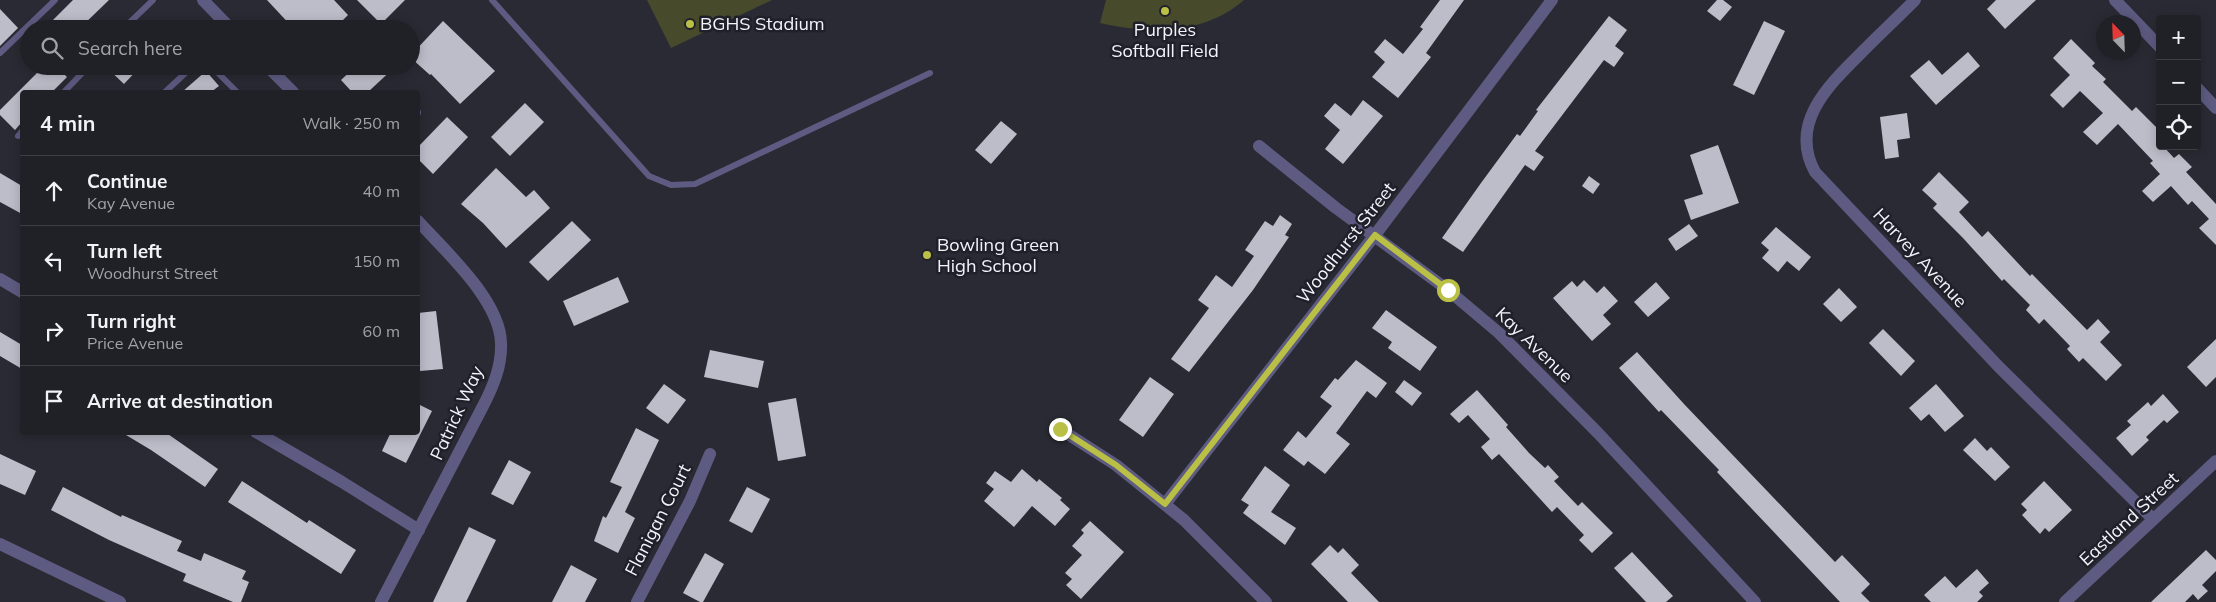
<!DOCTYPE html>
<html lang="en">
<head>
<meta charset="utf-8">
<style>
  body { margin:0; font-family:Mulish,sans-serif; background:#28282f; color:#f1f3f6 }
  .controls { position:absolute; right:15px; top:15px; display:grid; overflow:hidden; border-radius:5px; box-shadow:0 2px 12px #0003 }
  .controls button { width:45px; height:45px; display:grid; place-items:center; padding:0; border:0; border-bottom:1px solid #3d3e44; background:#202027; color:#f1f3f6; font:25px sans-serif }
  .compass { position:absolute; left:2096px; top:15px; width:45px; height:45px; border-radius:50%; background:#202027; box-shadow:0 2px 12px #0003; rotate:337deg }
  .stop { position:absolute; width:15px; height:15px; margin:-11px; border:4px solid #bac045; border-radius:50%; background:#fff }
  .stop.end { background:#bac045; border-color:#fff; box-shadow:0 1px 5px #0008 }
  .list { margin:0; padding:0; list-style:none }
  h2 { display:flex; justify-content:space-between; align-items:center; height:65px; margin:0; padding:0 20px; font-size:21px }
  h2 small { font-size:16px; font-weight:400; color:#a2a3a7 }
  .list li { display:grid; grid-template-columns:32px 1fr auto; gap:15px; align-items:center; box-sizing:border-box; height:70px; padding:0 20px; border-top:1px solid #3d3e44 }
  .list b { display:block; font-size:19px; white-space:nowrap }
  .list p { margin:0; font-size:16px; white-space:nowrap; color:#a2a3a7 }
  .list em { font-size:16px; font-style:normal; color:#a2a3a7 }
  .icon { flex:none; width:28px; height:28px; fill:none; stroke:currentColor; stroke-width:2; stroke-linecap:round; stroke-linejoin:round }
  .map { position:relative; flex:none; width:2216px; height:602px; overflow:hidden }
  .search { position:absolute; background:#202027; box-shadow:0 2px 12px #0003; left:20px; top:20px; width:400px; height:55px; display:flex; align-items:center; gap:12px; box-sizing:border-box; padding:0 18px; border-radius:28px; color:#a2a3a7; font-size:19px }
  .panel { position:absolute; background:#202027; box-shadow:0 2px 12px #0003; left:20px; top:90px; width:400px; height:345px; border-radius:5px }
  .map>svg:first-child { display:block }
  .green { fill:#484a2c }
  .building { fill:#bdbdca }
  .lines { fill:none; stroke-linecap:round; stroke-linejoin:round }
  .lane { stroke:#5d5b81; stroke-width:6 }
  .street { stroke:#5d5b81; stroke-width:12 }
  .route { stroke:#bac045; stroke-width:6 }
  .poi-dot { fill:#bac045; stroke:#20202a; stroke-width:2 }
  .labels { text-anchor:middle; stroke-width:5; stroke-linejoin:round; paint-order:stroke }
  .poi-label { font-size:18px; fill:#f3f3fa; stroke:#20202a; text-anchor:start }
  .street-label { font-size:18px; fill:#f3f3fa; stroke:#20202a }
</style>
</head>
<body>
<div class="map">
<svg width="2216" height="602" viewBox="0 0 2216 602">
  <rect width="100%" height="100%" fill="#2a2a34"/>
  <g class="green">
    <polygon points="647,0 772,0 671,48"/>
    <path d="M 1106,0 L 1244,0 C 1204,35 1149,34 1100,23 Z"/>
  </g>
  <g class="building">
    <polygon points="73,0 109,0 79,29 44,29"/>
    <polygon points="267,0 334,0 348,15 334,29 294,29"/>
    <polygon points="357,0 405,0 381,24"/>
    <polygon points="1440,0 1464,0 1426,53 1431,57 1398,98 1372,77 1385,62 1374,52 1385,39 1403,54 1423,29 1420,27"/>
    <polygon points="1717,0 1723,0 1732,7 1720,21 1707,11"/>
    <polygon points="1996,0 2036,0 2005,29 1987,9"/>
    <polygon points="0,9 18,28 0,46"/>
    <polygon points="1609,16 1627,30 1615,46 1624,53 1614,67 1604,60 1535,151 1544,157 1534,171 1525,165 1463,252 1442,238 1481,183 1517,134 1520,136 1538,111 1536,110"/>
    <polygon points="443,21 495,71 460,104 431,74 430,75 411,58 411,55"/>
    <polygon points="1764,21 1785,31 1754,95 1733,85"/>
    <polygon points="2071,39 2095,63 2092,66 2106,79 2103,82 2132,111 2136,107 2160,131 2160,146 2163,146 2174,158 2179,154 2192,167 2186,172 2216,204 2216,245 2199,228 2209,219 2192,201 2188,205 2171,186 2153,202 2142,191 2160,174 2150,163 2153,161 2118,124 2097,145 2083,132 2103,113 2080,91 2063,108 2050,95 2070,75 2053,58"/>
    <polygon points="1968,52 1980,66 1936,105 1910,76 1929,60 1942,75"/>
    <polygon points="44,66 56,66 67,77 52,92 22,92 22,122 15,130 0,115 0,110"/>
    <polygon points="105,66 141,66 124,84"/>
    <polygon points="356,66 396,66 368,92 352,92 341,80"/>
    <polygon points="206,71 219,86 211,92 182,92"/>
    <polygon points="1363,100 1383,116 1343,164 1325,149 1340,130 1324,116 1335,103 1351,116"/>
    <polygon points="525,103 544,122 510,156 491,137"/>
    <polygon points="1907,113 1910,138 1897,140 1899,157 1885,159 1880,117"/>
    <polygon points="447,117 468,137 433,174 418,159 418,147"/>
    <polygon points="1001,121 1017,134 991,164 975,150"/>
    <polygon points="1718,145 1739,203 1691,220 1684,200 1703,194 1690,155"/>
    <polygon points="496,168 526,197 534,190 550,208 506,248 483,223 461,204"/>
    <polygon points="1939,172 1969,202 1959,212 1982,237 1988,231 2030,276 2032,274 2087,330 2098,319 2110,332 2100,342 2122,365 2106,381 2083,358 2079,362 2067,349 2070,346 2044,319 2039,324 2026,310 2030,305 2004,279 2002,281 1963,238 1933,208 1937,204 1922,190"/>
    <polygon points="0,173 22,186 22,214 0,202"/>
    <polygon points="1589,176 1600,184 1593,194 1582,186"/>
    <polygon points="1280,215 1292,224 1285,235 1289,237 1253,290 1189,372 1171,359 1209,308 1198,300 1216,275 1232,287 1254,256 1245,250 1265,221 1273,226"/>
    <polygon points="572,221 591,240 548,281 529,262"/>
    <polygon points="1689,224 1698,236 1676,251 1668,239"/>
    <polygon points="1776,227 1811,257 1799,271 1787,261 1778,272 1762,258 1769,250 1761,243"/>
    <polygon points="618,277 629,302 574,326 563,301"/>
    <polygon points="1584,280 1597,293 1604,286 1618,301 1603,315 1611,324 1592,341 1553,298 1572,281 1577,287"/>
    <polygon points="1656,282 1670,298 1648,317 1634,302"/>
    <polygon points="1839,288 1857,307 1841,322 1823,304"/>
    <polygon points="1386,310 1437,347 1420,371 1388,348 1392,342 1372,328"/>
    <polygon points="436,311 443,369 420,371 418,346 418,313"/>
    <polygon points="1883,329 1915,361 1901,376 1869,343"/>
    <polygon points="0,332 22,345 22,369 0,356"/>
    <polygon points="2216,339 2216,377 2206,387 2187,367"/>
    <polygon points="710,350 764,361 758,388 704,377"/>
    <polygon points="1637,352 1684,404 1835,562 1842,555 1870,584 1861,593 1870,602 1840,602 1717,472 1719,470 1661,410 1659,412 1619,368"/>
    <polygon points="1356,360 1387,383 1376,398 1367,391 1336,433 1350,444 1325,474 1308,461 1304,466 1283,450 1298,431 1306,438 1332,406 1320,397 1335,378 1338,380"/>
    <polygon points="1150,377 1174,394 1143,437 1119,420"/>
    <polygon points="1404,380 1422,393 1412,406 1395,392"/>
    <polygon points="664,384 686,400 668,424 646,408"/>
    <polygon points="1936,384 1964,416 1945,432 1929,414 1921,421 1909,408"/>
    <polygon points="1477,390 1508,425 1506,427 1529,453 1545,468 1548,465 1559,477 1554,481 1578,506 1582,502 1613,533 1592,553 1579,540 1584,535 1557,507 1552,512 1499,454 1492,460 1481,447 1490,439 1468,415 1459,423 1450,414"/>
    <polygon points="2163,394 2179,412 2167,423 2164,420 2146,437 2149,440 2132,456 2116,438 2131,425 2127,421 2148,402 2151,406"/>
    <polygon points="796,398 806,456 778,461 768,403"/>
    <polygon points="418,404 432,411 406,463 382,451 391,432 418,432"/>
    <polygon points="636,428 659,440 625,512 635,518 618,553 594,541 603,516 606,518 622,487 610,482"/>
    <polygon points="121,432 165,432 218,469 205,487 151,450"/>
    <polygon points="1975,438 1987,451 1991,447 2010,467 1995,481 1963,450"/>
    <polygon points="0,454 36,471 25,495 0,484"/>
    <polygon points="509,460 531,472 513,505 491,494"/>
    <polygon points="1265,466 1290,485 1271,512 1296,528 1285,545 1243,513 1249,505 1241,500"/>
    <polygon points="1022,469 1037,482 1039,479 1062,498 1060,500 1070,509 1055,526 1032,506 1014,527 984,501 994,489 986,483 995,471 1011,482"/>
    <polygon points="242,481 307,523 309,520 356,550 341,574 228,502"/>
    <polygon points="2044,481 2072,510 2049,532 2045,528 2040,534 2022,515 2027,510 2021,504"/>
    <polygon points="63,487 121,517 122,515 182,541 177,551 201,561 204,553 246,571 242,579 249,582 241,602 233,602 183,581 186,574 109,540 51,510"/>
    <polygon points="747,487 770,499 752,533 729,521"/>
    <polygon points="1090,521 1124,552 1081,599 1066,585 1072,579 1065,573 1082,555 1072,546 1084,533 1081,530"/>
    <polygon points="469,527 496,540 466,602 433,602"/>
    <polygon points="1330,545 1338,553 1343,548 1359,565 1351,573 1379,602 1348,602 1311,564"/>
    <polygon points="2206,550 2216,560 2216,571 2202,585 2208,591 2198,600 2193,594 2185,602 2151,602"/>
    <polygon points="1632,552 1673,596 1666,602 1646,602 1614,568"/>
    <polygon points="705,553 724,564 703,602 700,602 683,593"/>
    <polygon points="571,565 597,579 585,602 552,602"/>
    <polygon points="1977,569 1989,583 1979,592 1983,596 1977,602 1931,602 1924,595 1945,576 1956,588"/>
  </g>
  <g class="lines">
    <g class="lane">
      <polyline points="492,0 649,176 671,185 695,184 930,73"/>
      <polyline points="123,29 153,0"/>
      <polyline points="0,53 55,0"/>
      <polyline points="211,66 237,92"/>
      <polyline points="64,92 89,66"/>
      <polyline points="165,92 193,66"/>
      <polyline points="418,112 418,113"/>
      <polyline points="18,136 22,131"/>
    </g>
    <g class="street">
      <polyline points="203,0 231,29"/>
      <path d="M 1915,0 C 1898,17 1880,34 1863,51 C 1830,84 1788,122 1815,172 L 1999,367 L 2153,519"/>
      <polyline points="2115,0 2160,47"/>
      <polyline points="267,66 293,92"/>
      <polyline points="2197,88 2216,108"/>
      <polyline points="1259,146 1336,208 1448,290 1499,333 1598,433 1755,602"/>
      <polyline points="0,279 22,292"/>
      <polyline points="1060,429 1116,465 1184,520 1266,602"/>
      <polyline points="256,432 342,482 419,530"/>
      <polyline points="1165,504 1375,235 1552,0"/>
      <polyline points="0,544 120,602"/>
      <path d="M 381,602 L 482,408 C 493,387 502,366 501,343 C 500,300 445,251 418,221"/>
      <polyline points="637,602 690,501 710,454"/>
      <polyline points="2065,602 2216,461"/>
    </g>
  </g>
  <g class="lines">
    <polyline class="route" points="1060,429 1116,465 1165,504 1375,235 1448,290"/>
  </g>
  <g class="poi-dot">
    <circle cx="1165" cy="11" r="5"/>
    <circle cx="690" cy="24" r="5"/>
    <circle cx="927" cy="255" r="5"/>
  </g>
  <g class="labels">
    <g class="poi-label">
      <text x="700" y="30">BGHS Stadium</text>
      <text x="1165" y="36" text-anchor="middle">Purples<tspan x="1165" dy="21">Softball Field</tspan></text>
      <text x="937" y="251">Bowling Green<tspan x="937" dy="21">High School</tspan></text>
    </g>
    <g class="street-label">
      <text transform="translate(1346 243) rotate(-52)" y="6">Woodhurst Street</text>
      <text transform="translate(1920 258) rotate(47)" y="6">Harvey Avenue</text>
      <text transform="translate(1534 345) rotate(44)" y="6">Kay Avenue</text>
      <text transform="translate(457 413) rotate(-65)" y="6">Patrick Way</text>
      <text transform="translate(2129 519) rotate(-43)" y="6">Eastland Street</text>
      <text transform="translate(658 520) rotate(-63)" y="6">Flanigan Court</text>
    </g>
  </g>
</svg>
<div class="controls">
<button>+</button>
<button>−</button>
<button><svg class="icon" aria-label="locate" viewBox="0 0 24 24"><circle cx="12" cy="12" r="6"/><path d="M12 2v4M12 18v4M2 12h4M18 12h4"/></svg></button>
</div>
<svg class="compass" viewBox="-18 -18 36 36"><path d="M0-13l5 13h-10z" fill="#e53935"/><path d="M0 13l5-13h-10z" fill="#a2a3a7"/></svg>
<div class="stop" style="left:1448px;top:290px"></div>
<div class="stop end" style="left:1060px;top:429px"></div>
<div class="search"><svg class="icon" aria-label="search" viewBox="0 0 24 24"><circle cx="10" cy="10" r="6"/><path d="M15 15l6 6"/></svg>Search here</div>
<section class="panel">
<h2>4 min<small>Walk · 250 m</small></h2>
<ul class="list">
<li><svg class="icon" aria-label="ahead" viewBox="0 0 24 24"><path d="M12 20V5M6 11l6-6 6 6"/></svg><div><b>Continue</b><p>Kay Avenue</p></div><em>40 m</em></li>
<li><svg class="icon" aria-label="left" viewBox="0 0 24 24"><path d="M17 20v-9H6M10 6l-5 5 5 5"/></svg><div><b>Turn left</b><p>Woodhurst Street</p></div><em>150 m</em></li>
<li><svg class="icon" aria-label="right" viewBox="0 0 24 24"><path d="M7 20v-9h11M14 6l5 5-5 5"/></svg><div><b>Turn right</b><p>Price Avenue</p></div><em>60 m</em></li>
<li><svg class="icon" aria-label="arrive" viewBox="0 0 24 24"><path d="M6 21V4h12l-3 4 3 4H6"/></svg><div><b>Arrive at destination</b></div></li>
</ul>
</section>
</div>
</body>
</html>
